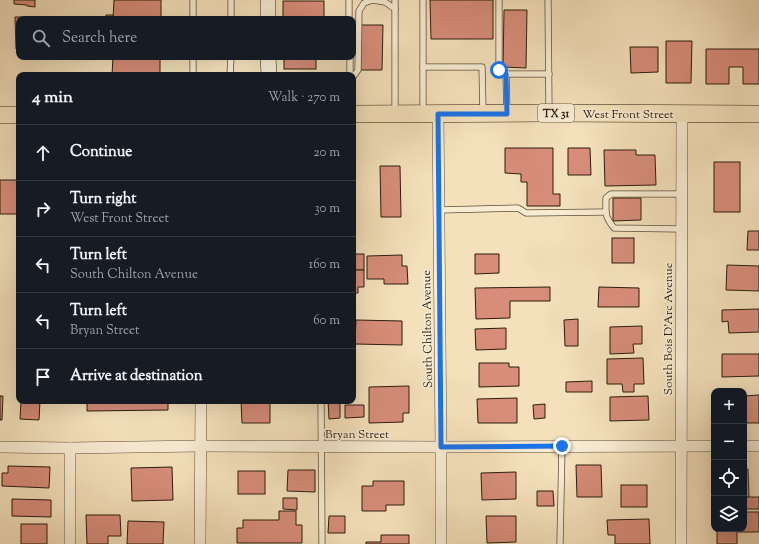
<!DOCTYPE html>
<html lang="en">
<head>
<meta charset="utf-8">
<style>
  body { margin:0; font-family:"Sorts Mill Goudy",serif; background:#20242c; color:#f1f3f6 }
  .controls { position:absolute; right:12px; bottom:12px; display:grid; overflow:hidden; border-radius:8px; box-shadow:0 4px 16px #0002 }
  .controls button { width:36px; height:36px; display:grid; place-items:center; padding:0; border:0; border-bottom:1px solid #363941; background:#171b24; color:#f1f3f6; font:20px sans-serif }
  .stop { position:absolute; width:12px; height:12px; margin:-9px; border:3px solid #1a73e8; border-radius:50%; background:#fff }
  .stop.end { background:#1a73e8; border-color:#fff; box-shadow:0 1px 4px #0008 }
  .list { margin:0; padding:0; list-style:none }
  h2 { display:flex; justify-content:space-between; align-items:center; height:52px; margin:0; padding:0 16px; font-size:17px }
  h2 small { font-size:13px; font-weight:400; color:#9ea1a6 }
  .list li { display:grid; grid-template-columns:26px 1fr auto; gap:12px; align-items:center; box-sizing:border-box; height:56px; padding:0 16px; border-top:1px solid #363941 }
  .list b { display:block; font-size:15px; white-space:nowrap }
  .list p { margin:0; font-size:13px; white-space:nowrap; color:#9ea1a6 }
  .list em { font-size:13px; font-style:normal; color:#9ea1a6 }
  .icon { flex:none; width:22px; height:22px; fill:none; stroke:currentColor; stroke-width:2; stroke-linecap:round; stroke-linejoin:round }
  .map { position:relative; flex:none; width:759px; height:544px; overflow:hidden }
  .search { position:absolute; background:#171b24; box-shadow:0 4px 16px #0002; left:16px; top:16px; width:340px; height:44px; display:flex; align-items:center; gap:10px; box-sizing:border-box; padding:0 14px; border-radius:8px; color:#9ea1a6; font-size:15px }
  .panel { position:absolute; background:#171b24; box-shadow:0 4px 16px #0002; left:16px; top:72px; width:340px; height:332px; border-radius:8px }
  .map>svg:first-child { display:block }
  .building { fill:#d78d7a; stroke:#2d1c0d }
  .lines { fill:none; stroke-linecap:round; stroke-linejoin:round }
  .lane-casing { stroke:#5f4d39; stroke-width:7 }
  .street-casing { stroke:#5f4d39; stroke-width:12 }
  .secondary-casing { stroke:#2d1c0d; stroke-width:16 }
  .primary-casing { stroke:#2d1c0d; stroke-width:18 }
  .lane { stroke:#f8ecd3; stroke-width:5.5 }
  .street { stroke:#f8ecd3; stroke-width:11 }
  .secondary { stroke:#f8ecd3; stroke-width:15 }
  .primary { stroke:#f4e1bc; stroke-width:17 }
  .route { stroke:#1a73e8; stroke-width:5 }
  .labels { text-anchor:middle; stroke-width:3; stroke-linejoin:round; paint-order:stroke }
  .shield { fill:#f8ecd3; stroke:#6a5a48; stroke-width:1 }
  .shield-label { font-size:11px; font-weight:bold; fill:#2d1c0d }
  .street-label { font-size:12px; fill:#2d1c0d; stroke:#f8ecd3 }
</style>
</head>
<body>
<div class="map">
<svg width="759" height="544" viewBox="0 0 759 544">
  <rect width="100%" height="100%" fill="#f4e1bc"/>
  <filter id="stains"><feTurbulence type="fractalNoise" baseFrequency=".005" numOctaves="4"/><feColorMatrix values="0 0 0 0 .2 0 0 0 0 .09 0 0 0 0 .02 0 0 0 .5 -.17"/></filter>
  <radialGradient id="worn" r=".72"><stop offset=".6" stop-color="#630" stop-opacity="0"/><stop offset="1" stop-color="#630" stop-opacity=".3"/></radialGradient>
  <g class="building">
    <polygon points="14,0 35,0 35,7 27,6 27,5 14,4"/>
    <polygon points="114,0 161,0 161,19 113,19"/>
    <polygon points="430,0 493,0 493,39 431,39"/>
    <rect x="283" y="1" width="41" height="18"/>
    <polygon points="504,10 527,10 526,68 503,67"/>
    <polygon points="106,15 113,15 113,19 105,19"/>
    <polygon points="15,17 47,17 47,19 19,19 19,49 16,49"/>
    <polygon points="360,25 383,25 382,70 360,70"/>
    <polygon points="666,41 692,41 691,83 666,83"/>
    <polygon points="630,47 658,47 658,72 631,73"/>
    <polygon points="706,49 759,49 759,84 743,84 743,67 729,67 729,84 706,84"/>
    <polygon points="113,57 160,57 160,75 112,75"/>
    <rect x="284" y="57" width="32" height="12"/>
    <polygon points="505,148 553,148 553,194 560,194 560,206 527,206 527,182 521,182 521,174 505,173"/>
    <polygon points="568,148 590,148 591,175 568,175"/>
    <polygon points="604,150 636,150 636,155 655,155 656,185 605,186"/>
    <rect x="714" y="162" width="26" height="50"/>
    <polygon points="380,166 400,166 401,217 381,217"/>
    <rect x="0" y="180" width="19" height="34"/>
    <polygon points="613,198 641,198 641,220 613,221"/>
    <polygon points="748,231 759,231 759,250 747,250"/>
    <rect x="612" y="238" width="22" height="25"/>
    <rect x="353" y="254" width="11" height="16"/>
    <polygon points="475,254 499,254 499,273 475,274"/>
    <polygon points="402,255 402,266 407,266 408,284 384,284 384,279 367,279 367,256"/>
    <polygon points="727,265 759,266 759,291 726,290"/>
    <polygon points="353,270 364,270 364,287 358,287 358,293 353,293"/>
    <polygon points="550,287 550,301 510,301 510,318 476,319 475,288"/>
    <polygon points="599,287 639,288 639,307 598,307"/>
    <polygon points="759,309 759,332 729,333 728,321 722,322 722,310"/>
    <polygon points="578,319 578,346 565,346 564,320"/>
    <polygon points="356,320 402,321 402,345 355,344"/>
    <polygon points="642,326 642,344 633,344 634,353 610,354 610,327"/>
    <polygon points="506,328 506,349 476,350 475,329"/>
    <polygon points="722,354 759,354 759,376 722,377"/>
    <polygon points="643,358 644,384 634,384 634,392 623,392 622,384 607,384 607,359"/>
    <polygon points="479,363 509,363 509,367 519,367 519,386 479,387"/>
    <polygon points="592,381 592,392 566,392 566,382"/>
    <polygon points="409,386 409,413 403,413 403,422 369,423 369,387"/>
    <polygon points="759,395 759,423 744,423 744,396"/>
    <polygon points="0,396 3,396 2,420 0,420"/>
    <polygon points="648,396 649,420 610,421 610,397"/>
    <polygon points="517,398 517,423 478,423 477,399"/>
    <polygon points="21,401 40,401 39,420 20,419"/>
    <polygon points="87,401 168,401 168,410 87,411"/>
    <polygon points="241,401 270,401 270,423 242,423"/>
    <polygon points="328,401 340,401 340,418 329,419"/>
    <polygon points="545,404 545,418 534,419 533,405"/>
    <polygon points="345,405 364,405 364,417 345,418"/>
    <polygon points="576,465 601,465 602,497 577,497"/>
    <polygon points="8,466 50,467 49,488 2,486 2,473 8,473"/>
    <polygon points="172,467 173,500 132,501 131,468"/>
    <polygon points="744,469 748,469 749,497 746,497 746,500 744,500"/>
    <polygon points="288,470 315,470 315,492 287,491"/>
    <rect x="238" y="471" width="27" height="23"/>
    <polygon points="516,472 516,499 482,500 481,473"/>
    <polygon points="373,481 404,481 404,505 386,505 386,511 362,511 362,486 373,486"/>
    <rect x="621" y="485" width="26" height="22"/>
    <polygon points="537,491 553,491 554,506 537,506"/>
    <rect x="746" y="497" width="13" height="12"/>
    <polygon points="283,498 297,498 297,510 283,509"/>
    <polygon points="12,499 51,500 51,517 12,516"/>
    <polygon points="279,511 296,511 296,525 302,525 302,543 237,543 237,528 243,528 243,520 279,520"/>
    <polygon points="744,512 759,512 759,532 737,532 737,544 717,544 717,529 744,529"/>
    <polygon points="86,515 120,515 121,536 108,536 108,544 87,544"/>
    <polygon points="329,516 345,516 345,533 328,533"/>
    <polygon points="486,516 516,516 516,542 487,543"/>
    <polygon points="649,519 650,544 615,544 615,535 608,535 607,520"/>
    <polygon points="128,521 164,522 163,544 127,544"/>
    <rect x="21" y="524" width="26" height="20"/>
    <polygon points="381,535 409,535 409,544 366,544 366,542 381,542"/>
  </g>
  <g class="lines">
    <defs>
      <g id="lane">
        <polyline points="193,0 193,19"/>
        <polyline points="349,0 349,19"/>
        <polyline points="395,0 395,112"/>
        <polyline points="499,0 499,70 506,74 549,74"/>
        <polyline points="548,0 549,111"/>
        <polyline points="231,19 231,0"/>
        <polyline points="193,57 193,75"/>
        <polyline points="350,57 350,75"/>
        <polyline points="423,67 482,67 483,111"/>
        <polyline points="506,74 507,112"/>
        <polyline points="230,75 231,57"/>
        <polyline points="353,77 358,70 359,11 364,3 373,0 385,2 395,9"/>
        <polyline points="423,111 423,0"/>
        <path d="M 681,194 L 611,194 L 606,198 C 606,214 604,215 614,228 L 681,229"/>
        <polyline points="439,210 518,208 526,213 606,212"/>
        <polyline points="321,401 322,544"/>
        <polyline points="560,544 562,446"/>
      </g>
      <g id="street">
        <polyline points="438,114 441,447 441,544"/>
        <polyline points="744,446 759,446"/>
        <polyline points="0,447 70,448 200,446 441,447 714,446"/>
        <polyline points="70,448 70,544"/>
        <polyline points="200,544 201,401"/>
        <polyline points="681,544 682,114"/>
      </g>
      <g id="secondary">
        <polyline points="268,0 268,19"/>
        <polyline points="268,57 269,75"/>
      </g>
      <g id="primary">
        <polyline points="353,114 549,113 759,114"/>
        <polyline points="0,115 19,115"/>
      </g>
    </defs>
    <use href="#lane" class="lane-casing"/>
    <use href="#street" class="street-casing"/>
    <use href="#secondary" class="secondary-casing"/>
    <use href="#primary" class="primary-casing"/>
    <use href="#lane" class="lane"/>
    <use href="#street" class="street"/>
    <use href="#secondary" class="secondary"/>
    <use href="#primary" class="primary"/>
  </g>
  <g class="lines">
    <polyline class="route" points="499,70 506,74 507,114 438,114 441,447 562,446"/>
  </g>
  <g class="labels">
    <rect class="shield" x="538" y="104" width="36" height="18" rx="3"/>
    <g class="shield-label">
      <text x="556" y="117">TX 31</text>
    </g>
    <g class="street-label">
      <text x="628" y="118">West Front Street</text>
      <text transform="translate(427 329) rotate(-91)" y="4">South Chilton Avenue</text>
      <text transform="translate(668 329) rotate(-90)" y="4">South Bois D'Arc Avenue</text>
      <text x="357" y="438">Bryan Street</text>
    </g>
  </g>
  <rect width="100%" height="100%" filter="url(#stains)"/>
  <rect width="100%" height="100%" fill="url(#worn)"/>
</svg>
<div class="controls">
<button>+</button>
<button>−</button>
<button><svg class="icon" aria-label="locate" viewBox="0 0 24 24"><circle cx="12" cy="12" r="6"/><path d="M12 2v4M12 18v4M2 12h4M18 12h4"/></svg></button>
<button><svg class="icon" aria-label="layers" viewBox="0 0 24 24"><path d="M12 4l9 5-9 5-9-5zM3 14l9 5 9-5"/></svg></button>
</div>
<div class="stop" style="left:499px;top:70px"></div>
<div class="stop end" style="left:562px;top:446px"></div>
<div class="search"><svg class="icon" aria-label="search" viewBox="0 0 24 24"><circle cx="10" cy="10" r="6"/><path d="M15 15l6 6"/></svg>Search here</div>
<section class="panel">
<h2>4 min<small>Walk · 270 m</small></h2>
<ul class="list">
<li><svg class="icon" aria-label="ahead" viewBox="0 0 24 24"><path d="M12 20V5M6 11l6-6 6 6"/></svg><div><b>Continue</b></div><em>20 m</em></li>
<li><svg class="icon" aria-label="right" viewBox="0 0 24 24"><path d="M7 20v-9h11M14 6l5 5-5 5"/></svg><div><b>Turn right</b><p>West Front Street</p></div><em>30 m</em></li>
<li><svg class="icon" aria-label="left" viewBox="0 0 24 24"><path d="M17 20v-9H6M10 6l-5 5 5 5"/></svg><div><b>Turn left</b><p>South Chilton Avenue</p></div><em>160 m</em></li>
<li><svg class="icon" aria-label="left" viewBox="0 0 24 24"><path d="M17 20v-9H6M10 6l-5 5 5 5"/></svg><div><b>Turn left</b><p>Bryan Street</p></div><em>60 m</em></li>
<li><svg class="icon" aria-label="arrive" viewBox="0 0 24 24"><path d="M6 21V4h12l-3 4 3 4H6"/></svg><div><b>Arrive at destination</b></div></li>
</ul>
</section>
</div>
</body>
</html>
